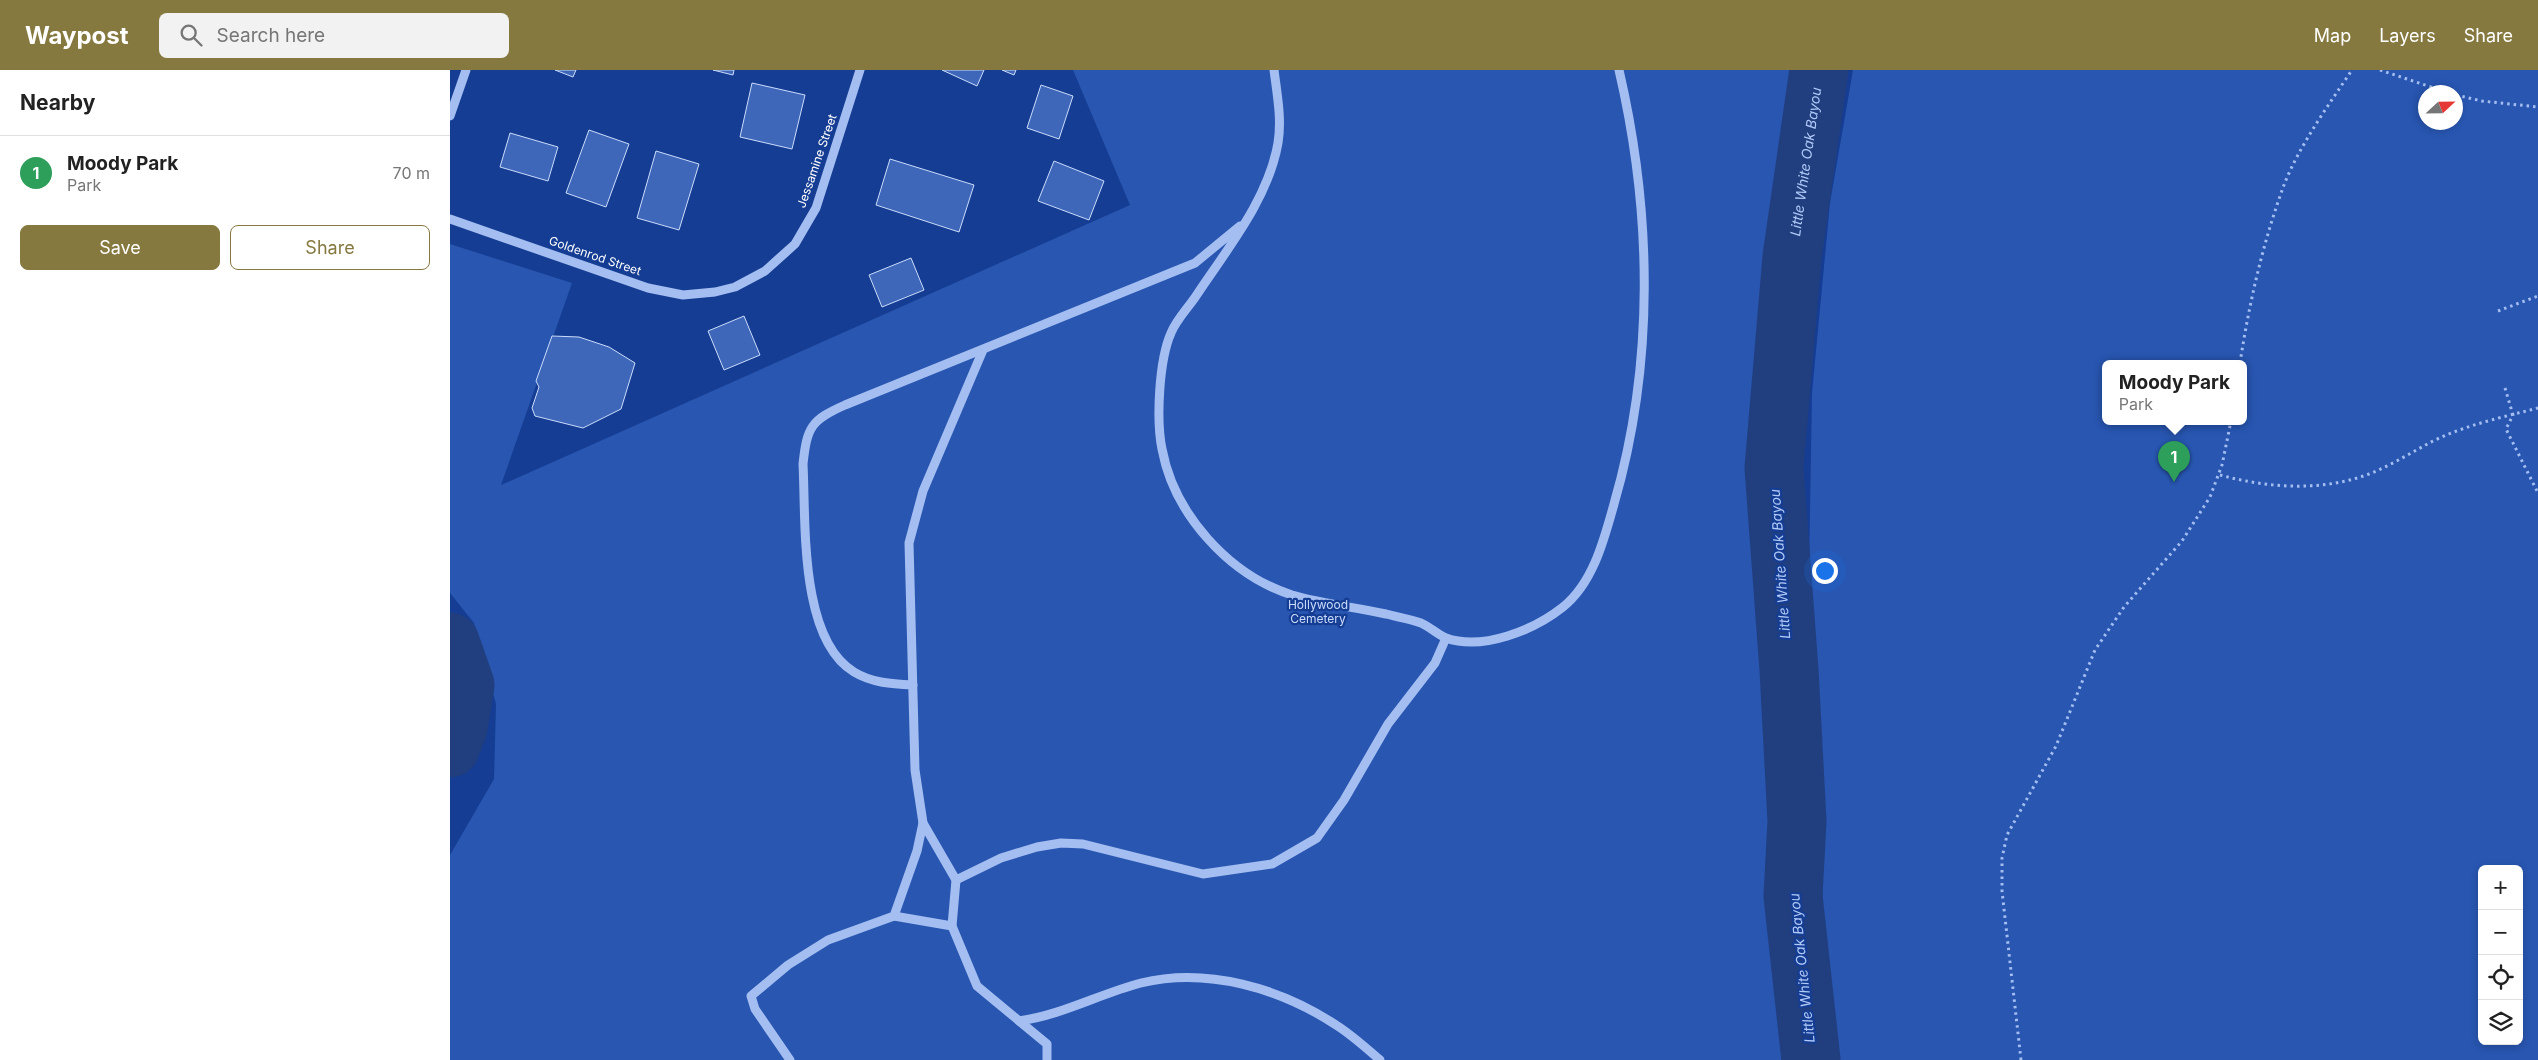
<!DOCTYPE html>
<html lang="en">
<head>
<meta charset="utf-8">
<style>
  body { margin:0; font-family:Inter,sans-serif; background:#f2f2f2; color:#222 }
  .controls { position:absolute; right:15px; bottom:15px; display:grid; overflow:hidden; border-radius:8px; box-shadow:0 2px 8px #0003 }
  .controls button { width:45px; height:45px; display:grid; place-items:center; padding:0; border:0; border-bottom:1px solid #e0e0e0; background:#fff; color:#222; font:25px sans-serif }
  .compass { position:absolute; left:1968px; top:15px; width:45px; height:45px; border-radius:50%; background:#fff; box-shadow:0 2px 8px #0003; rotate:68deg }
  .you { position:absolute; left:1374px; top:500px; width:18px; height:18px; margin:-12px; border:4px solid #fff; border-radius:50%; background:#1a73e8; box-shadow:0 0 0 8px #1a73e833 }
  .badge { display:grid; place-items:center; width:32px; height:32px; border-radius:50%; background:#857940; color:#fff; font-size:16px; font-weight:700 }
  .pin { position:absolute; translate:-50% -41px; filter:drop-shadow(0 1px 2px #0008) }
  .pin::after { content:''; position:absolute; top:26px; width:18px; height:15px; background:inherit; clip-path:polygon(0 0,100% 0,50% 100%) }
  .popup { position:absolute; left:1652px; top:290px; width:145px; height:65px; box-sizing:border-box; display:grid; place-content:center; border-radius:8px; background:#fff; filter:drop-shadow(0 1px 4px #0005); font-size:16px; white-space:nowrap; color:#767676 }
  .popup b { font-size:19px; color:#222 }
  .popup::after { content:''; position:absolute; left:50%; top:100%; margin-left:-10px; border:10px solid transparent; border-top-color:#fff }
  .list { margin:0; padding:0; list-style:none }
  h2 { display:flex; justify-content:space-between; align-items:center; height:65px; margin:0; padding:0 20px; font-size:21px }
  h2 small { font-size:16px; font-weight:400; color:#767676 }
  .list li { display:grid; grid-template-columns:32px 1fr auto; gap:15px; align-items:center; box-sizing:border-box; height:75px; padding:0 20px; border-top:1px solid #e0e0e0 }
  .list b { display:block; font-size:19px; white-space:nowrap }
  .list p { margin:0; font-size:16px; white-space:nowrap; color:#767676 }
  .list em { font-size:16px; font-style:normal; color:#767676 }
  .actions { display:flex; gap:10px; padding:15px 20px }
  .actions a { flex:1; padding:11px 0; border:1px solid #857940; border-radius:8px; text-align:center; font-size:18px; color:#857940 }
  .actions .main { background:#857940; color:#fff }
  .icon { flex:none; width:28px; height:28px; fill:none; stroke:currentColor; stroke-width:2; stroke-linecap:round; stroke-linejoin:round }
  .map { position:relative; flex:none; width:2088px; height:990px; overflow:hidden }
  header { display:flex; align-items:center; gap:30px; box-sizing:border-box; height:70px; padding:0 25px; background:#857940; color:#fff }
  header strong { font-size:24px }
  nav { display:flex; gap:28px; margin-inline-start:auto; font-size:18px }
  .search { width:350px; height:45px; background:#f2f2f2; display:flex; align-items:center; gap:12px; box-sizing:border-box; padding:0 18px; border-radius:8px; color:#767676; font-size:19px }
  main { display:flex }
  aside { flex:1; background:#fff }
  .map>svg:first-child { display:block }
  .green { fill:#2856b1; fill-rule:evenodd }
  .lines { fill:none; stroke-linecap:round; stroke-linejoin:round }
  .river { stroke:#213f7f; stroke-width:59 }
  .building { fill:#3e67ba; stroke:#cbdcfc }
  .path { stroke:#a4bef1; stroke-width:3; stroke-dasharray:2.5 4; stroke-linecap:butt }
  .minor { stroke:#a4bef1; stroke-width:9 }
  .labels { text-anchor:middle; stroke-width:4.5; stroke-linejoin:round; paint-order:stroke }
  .street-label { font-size:12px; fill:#fff; stroke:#153d93 }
  .park-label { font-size:12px; fill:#cbdcfc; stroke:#153d93 }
  .water-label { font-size:14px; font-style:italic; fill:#b0c9f8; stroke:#153d93 }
</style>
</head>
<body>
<header>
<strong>Waypost</strong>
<div class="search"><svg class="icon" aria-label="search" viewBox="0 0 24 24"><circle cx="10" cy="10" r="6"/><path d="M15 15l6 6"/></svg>Search here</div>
<nav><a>Map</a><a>Layers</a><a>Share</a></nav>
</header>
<main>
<aside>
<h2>Nearby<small></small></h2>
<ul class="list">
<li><span class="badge" style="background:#2e9e5b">1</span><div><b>Moody Park</b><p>Park</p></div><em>70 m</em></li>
</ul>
<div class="actions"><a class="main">Save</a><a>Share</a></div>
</aside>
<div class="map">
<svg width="2088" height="990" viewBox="0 0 2088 990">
  <rect width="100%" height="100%" fill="#153d93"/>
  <g class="green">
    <polygon points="623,0 1340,0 1320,158 1310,339 1319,633 1337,990 0,990 0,785 44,709 46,634 24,553 0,523 0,174 122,213 51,415 680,135"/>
    <path d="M 1403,0 L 2088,0 L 2088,990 L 1381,990 L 1374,910 L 1371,733 L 1359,500 L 1362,323 L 1380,133 ZM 2006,22 L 2006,52 L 1976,52 L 1976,22 ZM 1793,293 L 1793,351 L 1655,351 L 1655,293 ZM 2032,799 L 2069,799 L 2069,971 L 2032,971 Z"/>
  </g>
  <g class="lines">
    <g class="river">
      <polyline points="0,572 15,615 8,658 0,678"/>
      <path id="s1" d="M 1361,990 L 1343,826 L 1347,751 L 1339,600 L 1324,398 L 1342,187 L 1369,0"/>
    </g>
  </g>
  <g class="building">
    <polygon points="105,0 126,0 123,7"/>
    <polygon points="263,0 284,0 283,5"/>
    <polygon points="492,0 534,0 527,16"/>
    <polygon points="552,0 566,0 564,5"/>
    <polygon points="302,13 355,25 342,79 290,67"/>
    <polygon points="591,15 623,26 609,69 577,58"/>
    <polygon points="139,60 179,74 156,137 116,123"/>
    <polygon points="60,63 108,77 98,111 50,97"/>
    <polygon points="206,81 249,94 229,160 187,148"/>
    <polygon points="440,89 524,115 509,162 426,135"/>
    <polygon points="604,91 654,111 639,150 588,131"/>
    <polygon points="461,188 474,220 432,237 419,205"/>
    <polygon points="294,246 310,285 274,300 258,261"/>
    <polygon points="102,266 129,267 159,277 185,293 171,339 133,358 85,346 82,338 89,317 86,311"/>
  </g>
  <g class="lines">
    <g class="path">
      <polyline points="1930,0 1996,22"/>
      <polyline points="2006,25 2032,31 2088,37"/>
      <polyline points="2048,241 2088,226"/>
      <path d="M 1790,293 C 1799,234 1813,172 1834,115 C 1848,78 1879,34 1902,0"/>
      <polyline points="2055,318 2063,345 2056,359 2088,423"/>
      <path d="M 1770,405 C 1818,418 1871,422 1919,404 C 1942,395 1962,382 1983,371 C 2016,355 2053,347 2088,338"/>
      <polyline points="1571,990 1552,821 1552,788 1557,765 1606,676 1645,580 1674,537 1732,471 1760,427 1772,395 1781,351"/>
    </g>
    <g class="minor">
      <path d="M 824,0 C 827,24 832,49 828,73 C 818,130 777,179 746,226 C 738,238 726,250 721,263 C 709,290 706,350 712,379 C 724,444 779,505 842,525 C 873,534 905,537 936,544 C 947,547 960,549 971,553 C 980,557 987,564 996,568 C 1033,581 1084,560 1113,537 C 1143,513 1154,470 1164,434 C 1205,293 1202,142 1169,0"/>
      <polyline points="0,46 16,0"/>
      <polyline points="0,149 198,218 233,225 265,222 285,217 315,201 345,174 366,138 410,0"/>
      <polyline points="533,280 473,421 459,473 465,700 473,753 506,810 502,856 527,916 597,974 597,990"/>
      <path d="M 463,615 C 442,614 422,613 404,602 C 349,569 356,451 353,394 C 357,357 361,350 395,335 L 745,193 L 790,156"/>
      <polyline points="506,810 551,788 587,777 611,773 633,774 753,804 822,794 867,768 894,730 938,654 985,593 996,568"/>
      <polyline points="444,846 502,856"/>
      <path d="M 569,951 C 612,945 649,924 691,913 C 757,897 830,918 886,955 C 902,965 916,978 930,990"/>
      <polyline points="340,990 305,939 301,926 338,895 378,870 444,846 467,781 473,753"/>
    </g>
  </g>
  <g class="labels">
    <g class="street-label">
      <text transform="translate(367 91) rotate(-71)" y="4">Jessamine Street</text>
      <text transform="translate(145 186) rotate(19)" y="4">Goldenrod Street</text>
    </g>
    <g class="park-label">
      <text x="868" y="539">Hollywood<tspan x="868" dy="14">Cemetery</tspan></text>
    </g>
    <g class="water-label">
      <text dy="5" stroke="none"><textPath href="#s1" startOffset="902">Little White Oak Bayou</textPath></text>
      <text transform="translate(1330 494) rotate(-94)" y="5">Little White Oak Bayou</text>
      <text transform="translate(1352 898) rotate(-96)" y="5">Little White Oak Bayou</text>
    </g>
  </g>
</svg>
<div class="controls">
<button>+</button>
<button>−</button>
<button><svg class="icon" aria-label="locate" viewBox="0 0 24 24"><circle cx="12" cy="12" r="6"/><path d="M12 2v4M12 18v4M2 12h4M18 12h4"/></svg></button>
<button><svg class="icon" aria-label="layers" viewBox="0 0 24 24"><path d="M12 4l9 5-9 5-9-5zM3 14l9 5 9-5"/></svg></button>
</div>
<svg class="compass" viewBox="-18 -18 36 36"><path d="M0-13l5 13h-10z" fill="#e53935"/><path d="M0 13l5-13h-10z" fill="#767676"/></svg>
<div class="you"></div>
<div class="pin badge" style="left:1724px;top:412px;background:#2e9e5b">1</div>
<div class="popup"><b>Moody Park</b>Park</div>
</div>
</main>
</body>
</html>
